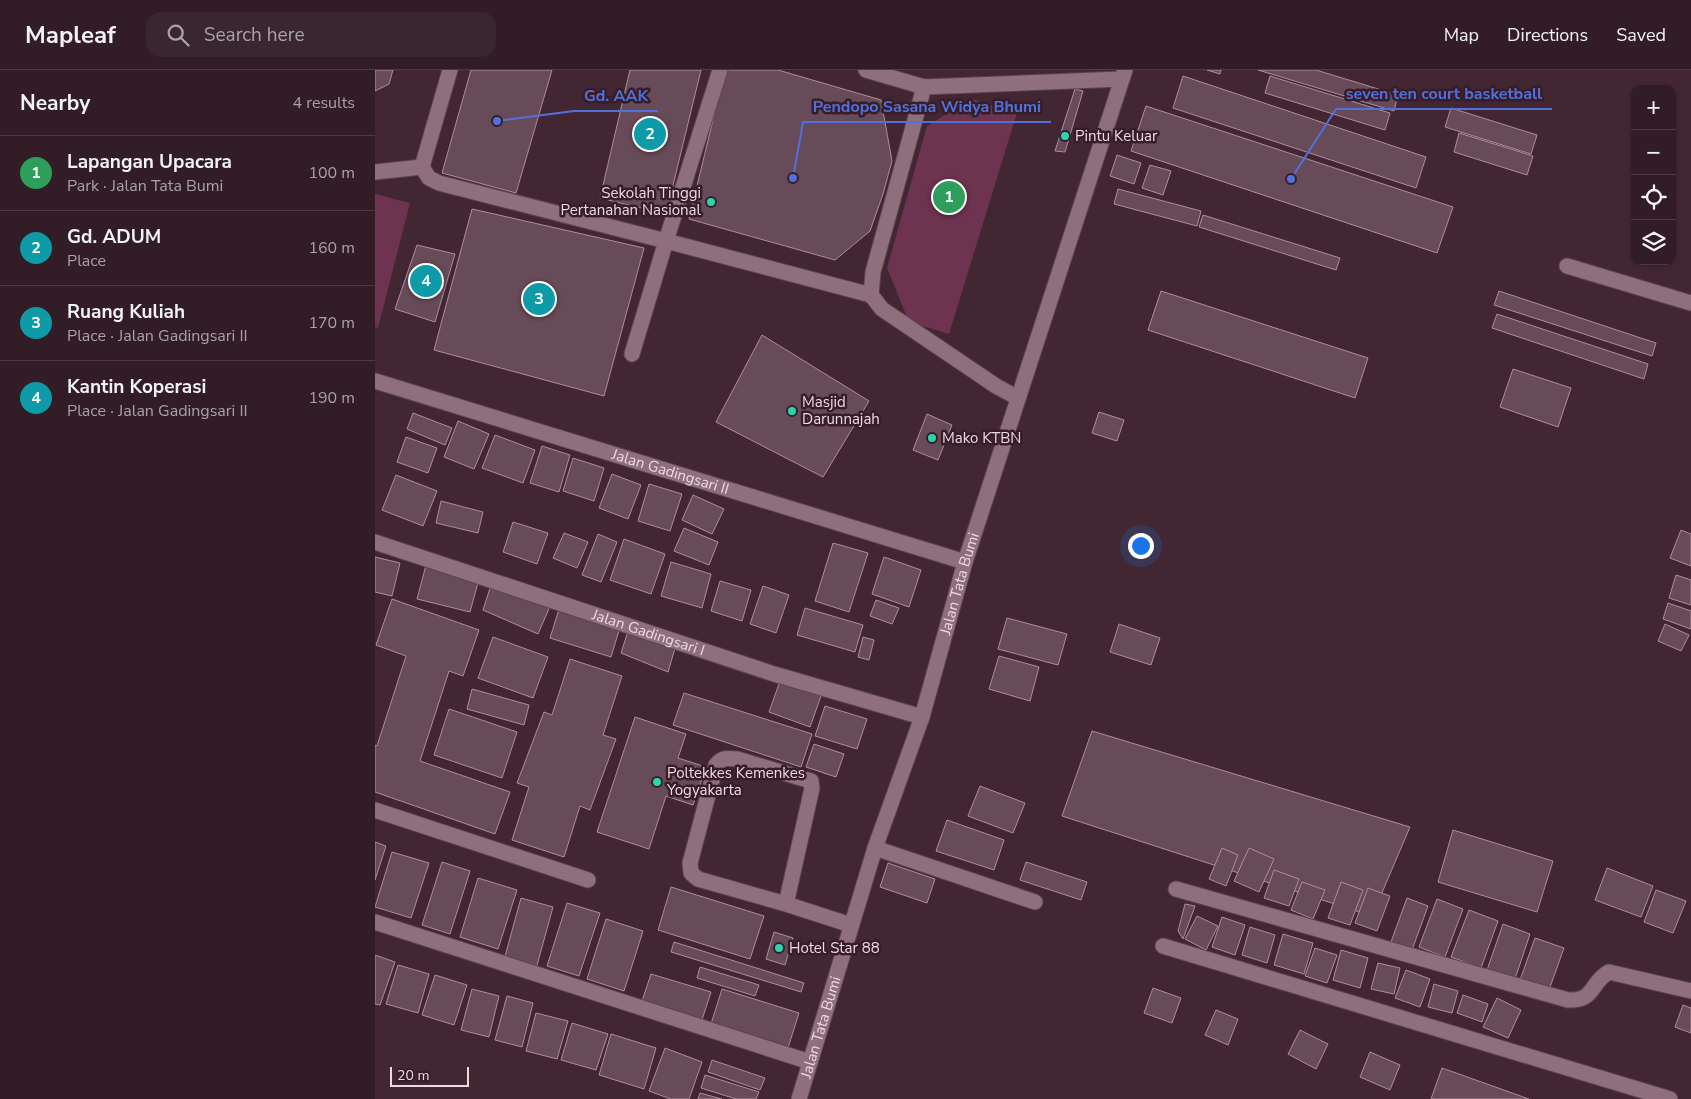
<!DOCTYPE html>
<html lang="en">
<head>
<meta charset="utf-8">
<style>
  body { margin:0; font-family:"Nunito Sans",sans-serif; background:#3a262e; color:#f1f3f6 }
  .controls { position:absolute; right:15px; top:15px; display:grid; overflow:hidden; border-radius:10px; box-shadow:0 1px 4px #0004 }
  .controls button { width:45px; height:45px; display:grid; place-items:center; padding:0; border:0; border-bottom:1px solid #4d3b43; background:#321d26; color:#f1f3f6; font:25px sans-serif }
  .scale { position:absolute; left:15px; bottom:12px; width:79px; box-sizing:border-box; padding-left:5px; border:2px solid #ecdae1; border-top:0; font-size:14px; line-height:18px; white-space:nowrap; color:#ecdae1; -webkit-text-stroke:4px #371d29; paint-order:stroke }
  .you { position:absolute; left:765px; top:475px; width:18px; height:18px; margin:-12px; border:4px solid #fff; border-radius:50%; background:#1a73e8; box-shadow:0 0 0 8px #1a73e833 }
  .badge { display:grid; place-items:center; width:32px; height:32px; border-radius:50%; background:#0b8043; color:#fff; font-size:16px; font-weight:700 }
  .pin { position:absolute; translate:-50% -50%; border:2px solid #fff; box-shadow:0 1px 5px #0006 }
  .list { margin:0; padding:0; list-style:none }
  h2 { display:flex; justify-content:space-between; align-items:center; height:65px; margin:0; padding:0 20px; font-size:21px }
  h2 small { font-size:16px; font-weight:400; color:#a8a2a7 }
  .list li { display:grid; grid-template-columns:32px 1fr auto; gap:15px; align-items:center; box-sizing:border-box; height:75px; padding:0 20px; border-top:1px solid #4d3b43 }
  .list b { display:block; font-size:19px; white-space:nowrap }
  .list p { margin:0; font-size:16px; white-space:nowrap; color:#a8a2a7 }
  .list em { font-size:16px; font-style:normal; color:#a8a2a7 }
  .icon { flex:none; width:28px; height:28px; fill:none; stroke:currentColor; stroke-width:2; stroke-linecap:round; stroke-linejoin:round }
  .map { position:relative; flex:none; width:1316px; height:1029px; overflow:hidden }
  header { display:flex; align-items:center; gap:30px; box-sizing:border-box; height:70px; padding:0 25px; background:#321d26; border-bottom:1px solid #4d3b43 }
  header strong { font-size:24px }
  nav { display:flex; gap:28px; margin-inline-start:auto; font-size:18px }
  .search { width:350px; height:45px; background:#3a262e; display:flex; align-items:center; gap:12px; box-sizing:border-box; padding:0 18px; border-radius:15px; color:#a8a2a7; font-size:19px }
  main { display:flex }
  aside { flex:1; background:#321d26 }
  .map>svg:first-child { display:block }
  .green { fill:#6d334f }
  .building { fill:#684b58; stroke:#af8d9b }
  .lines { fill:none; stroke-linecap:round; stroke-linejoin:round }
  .service-casing { stroke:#5b444e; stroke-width:17 }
  .minor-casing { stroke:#5b444e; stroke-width:17 }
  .tertiary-casing { stroke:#5b444e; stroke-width:17 }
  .service { stroke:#8f6f7c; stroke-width:15 }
  .minor { stroke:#8f6f7c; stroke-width:15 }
  .tertiary { stroke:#8f6f7c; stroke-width:15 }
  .poi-dot { fill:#2ad5ac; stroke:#371d29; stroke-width:2 }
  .labels { text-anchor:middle; stroke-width:5; stroke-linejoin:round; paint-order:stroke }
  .poi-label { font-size:15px; fill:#ecdae1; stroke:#371d29; text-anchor:start }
  .street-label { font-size:15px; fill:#ecdae1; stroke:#371d29 }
  .leader { fill:none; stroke:#5171da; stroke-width:2 }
  .callout-dot { fill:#5171da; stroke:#371d29; stroke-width:2 }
  .callout-label { font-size:16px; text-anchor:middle; font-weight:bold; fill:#5171da; stroke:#371d29; stroke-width:5; stroke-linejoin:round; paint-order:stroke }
</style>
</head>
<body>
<header>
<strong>Mapleaf</strong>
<div class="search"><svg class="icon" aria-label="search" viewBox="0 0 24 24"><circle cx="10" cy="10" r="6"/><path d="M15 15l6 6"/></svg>Search here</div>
<nav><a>Map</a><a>Directions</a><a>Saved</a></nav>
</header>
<main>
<aside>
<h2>Nearby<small>4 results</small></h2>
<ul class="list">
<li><span class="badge" style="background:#2e9e5b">1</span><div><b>Lapangan Upacara</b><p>Park · Jalan Tata Bumi</p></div><em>100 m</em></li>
<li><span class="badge" style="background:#0f9aa8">2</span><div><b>Gd. ADUM</b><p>Place</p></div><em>160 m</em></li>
<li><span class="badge" style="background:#0f9aa8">3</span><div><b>Ruang Kuliah</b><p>Place · Jalan Gadingsari II</p></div><em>170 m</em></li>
<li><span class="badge" style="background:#0f9aa8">4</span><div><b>Kantin Koperasi</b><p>Place · Jalan Gadingsari II</p></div><em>190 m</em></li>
</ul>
</aside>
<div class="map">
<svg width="1316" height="1029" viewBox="0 0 1316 1029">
  <rect width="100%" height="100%" fill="#422733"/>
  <g class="green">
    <polygon points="597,29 642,43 574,264 534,252 512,198 552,56"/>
    <polygon points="0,124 35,133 3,258 0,257"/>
  </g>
  <g class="building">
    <polygon points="0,0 18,0 14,14 0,21"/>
    <polygon points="96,0 177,0 141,123 67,103"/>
    <polygon points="255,0 326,0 291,144 225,128"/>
    <polygon points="350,0 403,0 506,30 517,91 508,124 495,161 460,190 314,149"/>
    <polygon points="832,0 846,0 845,4"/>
    <polygon points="883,0 941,0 1023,25 1019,41"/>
    <polygon points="808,6 1051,87 1041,118 798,38"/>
    <polygon points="895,6 1015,43 1010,60 890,23"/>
    <polygon points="700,19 708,21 690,82 680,81"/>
    <polygon points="771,36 1078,137 1062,183 756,81"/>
    <polygon points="1076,38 1162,65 1156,84 1070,57"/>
    <polygon points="1084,63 1158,86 1152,105 1079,82"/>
    <polygon points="742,85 766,93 759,114 735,106"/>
    <polygon points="775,95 796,101 788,125 767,118"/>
    <polygon points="743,119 826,141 822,156 739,134"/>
    <polygon points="97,139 269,178 229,326 59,280"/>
    <polygon points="828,145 965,188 961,200 824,157"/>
    <polygon points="42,175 80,184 60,252 20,239"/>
    <polygon points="786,221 993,288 980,328 773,260"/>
    <polygon points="1124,221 1281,273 1277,286 1119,235"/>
    <polygon points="1122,244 1273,294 1269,309 1117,258"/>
    <polygon points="387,265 494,331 448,407 341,352"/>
    <polygon points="1138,299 1196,318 1183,357 1125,337"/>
    <polygon points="724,342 749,350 742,371 717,363"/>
    <polygon points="38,343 77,358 70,375 32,359"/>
    <polygon points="552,344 577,355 563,390 538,380"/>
    <polygon points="83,351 114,364 99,399 69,387"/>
    <polygon points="120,365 160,380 148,413 107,398"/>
    <polygon points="31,367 62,378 53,403 22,392"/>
    <polygon points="167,376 195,385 184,422 155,413"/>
    <polygon points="198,388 229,398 219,431 188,421"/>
    <polygon points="237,404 266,415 253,449 224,438"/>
    <polygon points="21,405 62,421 48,456 7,440"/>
    <polygon points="274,414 307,424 295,461 263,451"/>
    <polygon points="318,425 349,439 337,464 307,450"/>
    <polygon points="66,431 108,442 103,463 61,453"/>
    <polygon points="138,452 173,463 162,494 128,482"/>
    <polygon points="309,458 343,472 334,495 299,481"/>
    <polygon points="1306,460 1316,464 1316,496 1295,488"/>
    <polygon points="189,463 213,472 202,498 178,488"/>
    <polygon points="223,464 242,472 226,512 207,505"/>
    <polygon points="249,469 290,484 276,524 235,510"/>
    <polygon points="458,473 493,483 474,542 440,531"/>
    <polygon points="0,487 25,493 17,526 0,522"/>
    <polygon points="509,487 546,500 534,537 497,524"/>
    <polygon points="296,492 336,504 327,538 286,526"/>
    <polygon points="51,495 104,509 95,542 42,529"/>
    <polygon points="1301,505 1316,510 1316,535 1294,528"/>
    <polygon points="345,511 376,520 367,551 336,541"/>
    <polygon points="116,515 176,534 163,564 108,540"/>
    <polygon points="388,516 414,525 401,563 375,554"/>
    <polygon points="17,529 104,560 88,606 74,601 45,691 135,722 120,764 0,722 0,675 2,676 31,586 1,575"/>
    <polygon points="501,530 524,538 517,554 495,546"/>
    <polygon points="1293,533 1316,541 1316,559 1288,549"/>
    <polygon points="185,536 246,554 236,587 175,568"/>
    <polygon points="430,538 488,555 480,582 422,565"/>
    <polygon points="632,548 692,564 683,595 623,579"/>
    <polygon points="744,554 785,568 776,595 735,582"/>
    <polygon points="1290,554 1314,565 1306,581 1283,571"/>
    <polygon points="253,561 301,575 293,602 246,583"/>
    <polygon points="118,567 173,587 158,628 103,608"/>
    <polygon points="488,567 499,570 494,590 483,587"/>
    <polygon points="624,586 664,597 655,631 614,619"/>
    <polygon points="195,589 247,606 228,665 241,669 215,740 205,736 189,787 137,770 154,717 142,713 169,642 177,645"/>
    <polygon points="405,611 446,626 435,657 394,642"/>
    <polygon points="97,619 154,635 149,655 92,639"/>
    <polygon points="309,623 437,664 426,697 298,655"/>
    <polygon points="450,636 492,649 482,679 440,666"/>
    <polygon points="74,639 142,662 127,708 59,685"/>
    <polygon points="260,647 311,664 303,688 331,697 318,735 291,726 274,779 222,762"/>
    <polygon points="717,661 1035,757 997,846 687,746"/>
    <polygon points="439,674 469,684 461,707 431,697"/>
    <polygon points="605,716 650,733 638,763 593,746"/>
    <polygon points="572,750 629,770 619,800 561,781"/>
    <polygon points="1078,760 1178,791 1162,842 1063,812"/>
    <polygon points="0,772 11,776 0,810"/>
    <polygon points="847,778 863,785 851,816 834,809"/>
    <polygon points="874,778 899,789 884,822 859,811"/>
    <polygon points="17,782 54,793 36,848 0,837"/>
    <polygon points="67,792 95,801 75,864 47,855"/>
    <polygon points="651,792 712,812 706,830 645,810"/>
    <polygon points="513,793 560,809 552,833 505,817"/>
    <polygon points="1232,798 1278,816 1266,847 1220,830"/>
    <polygon points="899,800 924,809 914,836 889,828"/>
    <polygon points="103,808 142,820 123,879 85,867"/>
    <polygon points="927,812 950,820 938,849 916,840"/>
    <polygon points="966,812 988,820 975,855 953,848"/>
    <polygon points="296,817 389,846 375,889 283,860"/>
    <polygon points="993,818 1015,826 1002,861 980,853"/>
    <polygon points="1281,820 1311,831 1298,863 1269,852"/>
    <polygon points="146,828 178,837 161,899 129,890"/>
    <polygon points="1032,828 1053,836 1037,880 1016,872"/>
    <polygon points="1062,829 1088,839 1070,887 1044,877"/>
    <polygon points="192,833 225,843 204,906 172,896"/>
    <polygon points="810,834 820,836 808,869 803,861"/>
    <polygon points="1094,840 1123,851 1106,898 1076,887"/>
    <polygon points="822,846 843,856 831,880 810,869"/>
    <polygon points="847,847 870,855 860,885 837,877"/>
    <polygon points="231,849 268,861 249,921 212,909"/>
    <polygon points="1128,854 1155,864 1140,909 1112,900"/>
    <polygon points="875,857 900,865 892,893 867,885"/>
    <polygon points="399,862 418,868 410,895 391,889"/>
    <polygon points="908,864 938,873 929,904 899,895"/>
    <polygon points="1160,868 1189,878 1174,920 1145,910"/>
    <polygon points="299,872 429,913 426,922 296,882"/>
    <polygon points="940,878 962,885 952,913 930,906"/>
    <polygon points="966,880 993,888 985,918 958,910"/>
    <polygon points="0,885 20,892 5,935 0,934"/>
    <polygon points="1003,893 1025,898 1019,924 996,919"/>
    <polygon points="23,895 54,904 43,943 11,934"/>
    <polygon points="325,897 384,915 380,926 322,908"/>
    <polygon points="1031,900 1055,909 1045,937 1020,928"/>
    <polygon points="276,904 336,922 326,953 266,934"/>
    <polygon points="60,905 92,915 79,955 47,945"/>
    <polygon points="1059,914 1083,921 1077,943 1053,937"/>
    <polygon points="778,918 806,928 797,953 769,943"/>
    <polygon points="97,919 124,926 114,967 86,960"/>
    <polygon points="347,919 424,943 412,981 335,957"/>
    <polygon points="1088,925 1113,934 1107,952 1082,943"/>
    <polygon points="132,926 158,933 147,977 120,970"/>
    <polygon points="1122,928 1146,940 1133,968 1108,957"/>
    <polygon points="1308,935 1316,938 1316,963 1300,957"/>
    <polygon points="841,940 863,949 853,975 830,965"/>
    <polygon points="161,943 193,951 182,989 151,981"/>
    <polygon points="197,953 233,964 221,1000 186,990"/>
    <polygon points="925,960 953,974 941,999 913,984"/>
    <polygon points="236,964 281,978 269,1019 224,1005"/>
    <polygon points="290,978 327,992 314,1029 296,1029 274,1021"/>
    <polygon points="995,982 1025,995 1015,1020 985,1007"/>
    <polygon points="337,990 390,1008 385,1020 333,1002"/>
    <polygon points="1067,998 1154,1029 1056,1029"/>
    <polygon points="330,1005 384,1022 381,1029 361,1029 326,1018"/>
    <polygon points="325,1023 347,1029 323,1029"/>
  </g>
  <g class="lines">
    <defs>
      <g id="service">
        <polyline points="75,0 47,97 54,108 64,113 291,171 257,284"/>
        <polyline points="345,0 291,171 496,225"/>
        <polyline points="491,0 549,17"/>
        <polyline points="0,102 47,97"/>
        <polyline points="1192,196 1316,233"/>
        <polyline points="643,328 621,316 507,239 496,225 498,202 549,17 747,9"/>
        <polyline points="0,740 213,810"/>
        <polyline points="500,778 660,832"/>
        <path d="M 411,834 L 437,718 L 436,711 L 362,689 C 352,688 347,687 341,695 L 315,793 L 316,803 L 323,809 L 411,834 L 476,855"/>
      </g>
      <g id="minor">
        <path id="s1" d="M 0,311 L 590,492"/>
        <path id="s2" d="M 0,472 L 399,604 L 547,647"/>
        <path d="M 801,819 L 1193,930 C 1221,931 1215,912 1234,902 L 1316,921"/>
        <polyline points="0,852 435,992"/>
        <polyline points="788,876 1295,1029"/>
      </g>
      <g id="tertiary">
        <path id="s3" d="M 424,1029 L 500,778 L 547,647 L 590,492 L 750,0"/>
      </g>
    </defs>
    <use href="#service" class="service-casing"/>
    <use href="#minor" class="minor-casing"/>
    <use href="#tertiary" class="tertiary-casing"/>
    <use href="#service" class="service"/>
    <use href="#minor" class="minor"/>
    <use href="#tertiary" class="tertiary"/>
  </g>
  <g class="poi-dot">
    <circle cx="690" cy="66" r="5"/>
    <circle cx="336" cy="132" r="5"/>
    <circle cx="417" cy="341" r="5"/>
    <circle cx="557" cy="368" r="5"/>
    <circle cx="282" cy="712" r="5"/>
    <circle cx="404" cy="878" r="5"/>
  </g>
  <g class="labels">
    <g class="poi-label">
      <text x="700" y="71">Pintu Keluar</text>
      <text x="326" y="128" text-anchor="end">Sekolah Tinggi<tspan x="326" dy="17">Pertanahan Nasional</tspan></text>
      <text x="427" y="337">Masjid<tspan x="427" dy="17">Darunnajah</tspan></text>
      <text x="567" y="373">Mako KTBN</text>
      <text x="292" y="708">Poltekkes Kemenkes<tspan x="292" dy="17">Yogyakarta</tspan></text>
      <text x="414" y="883">Hotel Star 88</text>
    </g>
    <g class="street-label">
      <text dy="5" stroke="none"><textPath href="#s1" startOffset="309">Jalan Gadingsari II</textPath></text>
      <text dy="5" stroke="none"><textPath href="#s3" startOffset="540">Jalan Tata Bumi</textPath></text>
      <text dy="5" stroke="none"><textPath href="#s2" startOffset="288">Jalan Gadingsari I</textPath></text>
      <text dy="5" stroke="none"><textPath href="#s3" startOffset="75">Jalan Tata Bumi</textPath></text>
    </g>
  </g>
  <path class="leader" d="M916 109L961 39H1177M122 51L199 41H283M418 108L428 52H676"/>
  <g class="callout-dot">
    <circle cx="916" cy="109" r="5"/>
    <circle cx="122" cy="51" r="5"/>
    <circle cx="418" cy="108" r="5"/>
  </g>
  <g class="callout-label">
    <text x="1069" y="29">seven ten court basketball</text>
    <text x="241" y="31">Gd. AAK</text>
    <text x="552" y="42">Pendopo Sasana Widya Bhumi</text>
  </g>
</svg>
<div class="controls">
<button>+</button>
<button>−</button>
<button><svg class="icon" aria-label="locate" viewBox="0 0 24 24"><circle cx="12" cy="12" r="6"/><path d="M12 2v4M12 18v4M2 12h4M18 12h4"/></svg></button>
<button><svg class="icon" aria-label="layers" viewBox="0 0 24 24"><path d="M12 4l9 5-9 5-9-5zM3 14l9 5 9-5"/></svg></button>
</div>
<div class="scale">20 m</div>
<div class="you"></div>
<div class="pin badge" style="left:574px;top:127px;background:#2e9e5b">1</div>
<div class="pin badge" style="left:275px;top:64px;background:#0f9aa8">2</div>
<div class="pin badge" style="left:164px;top:229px;background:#0f9aa8">3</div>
<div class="pin badge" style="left:51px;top:211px;background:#0f9aa8">4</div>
</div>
</main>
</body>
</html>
